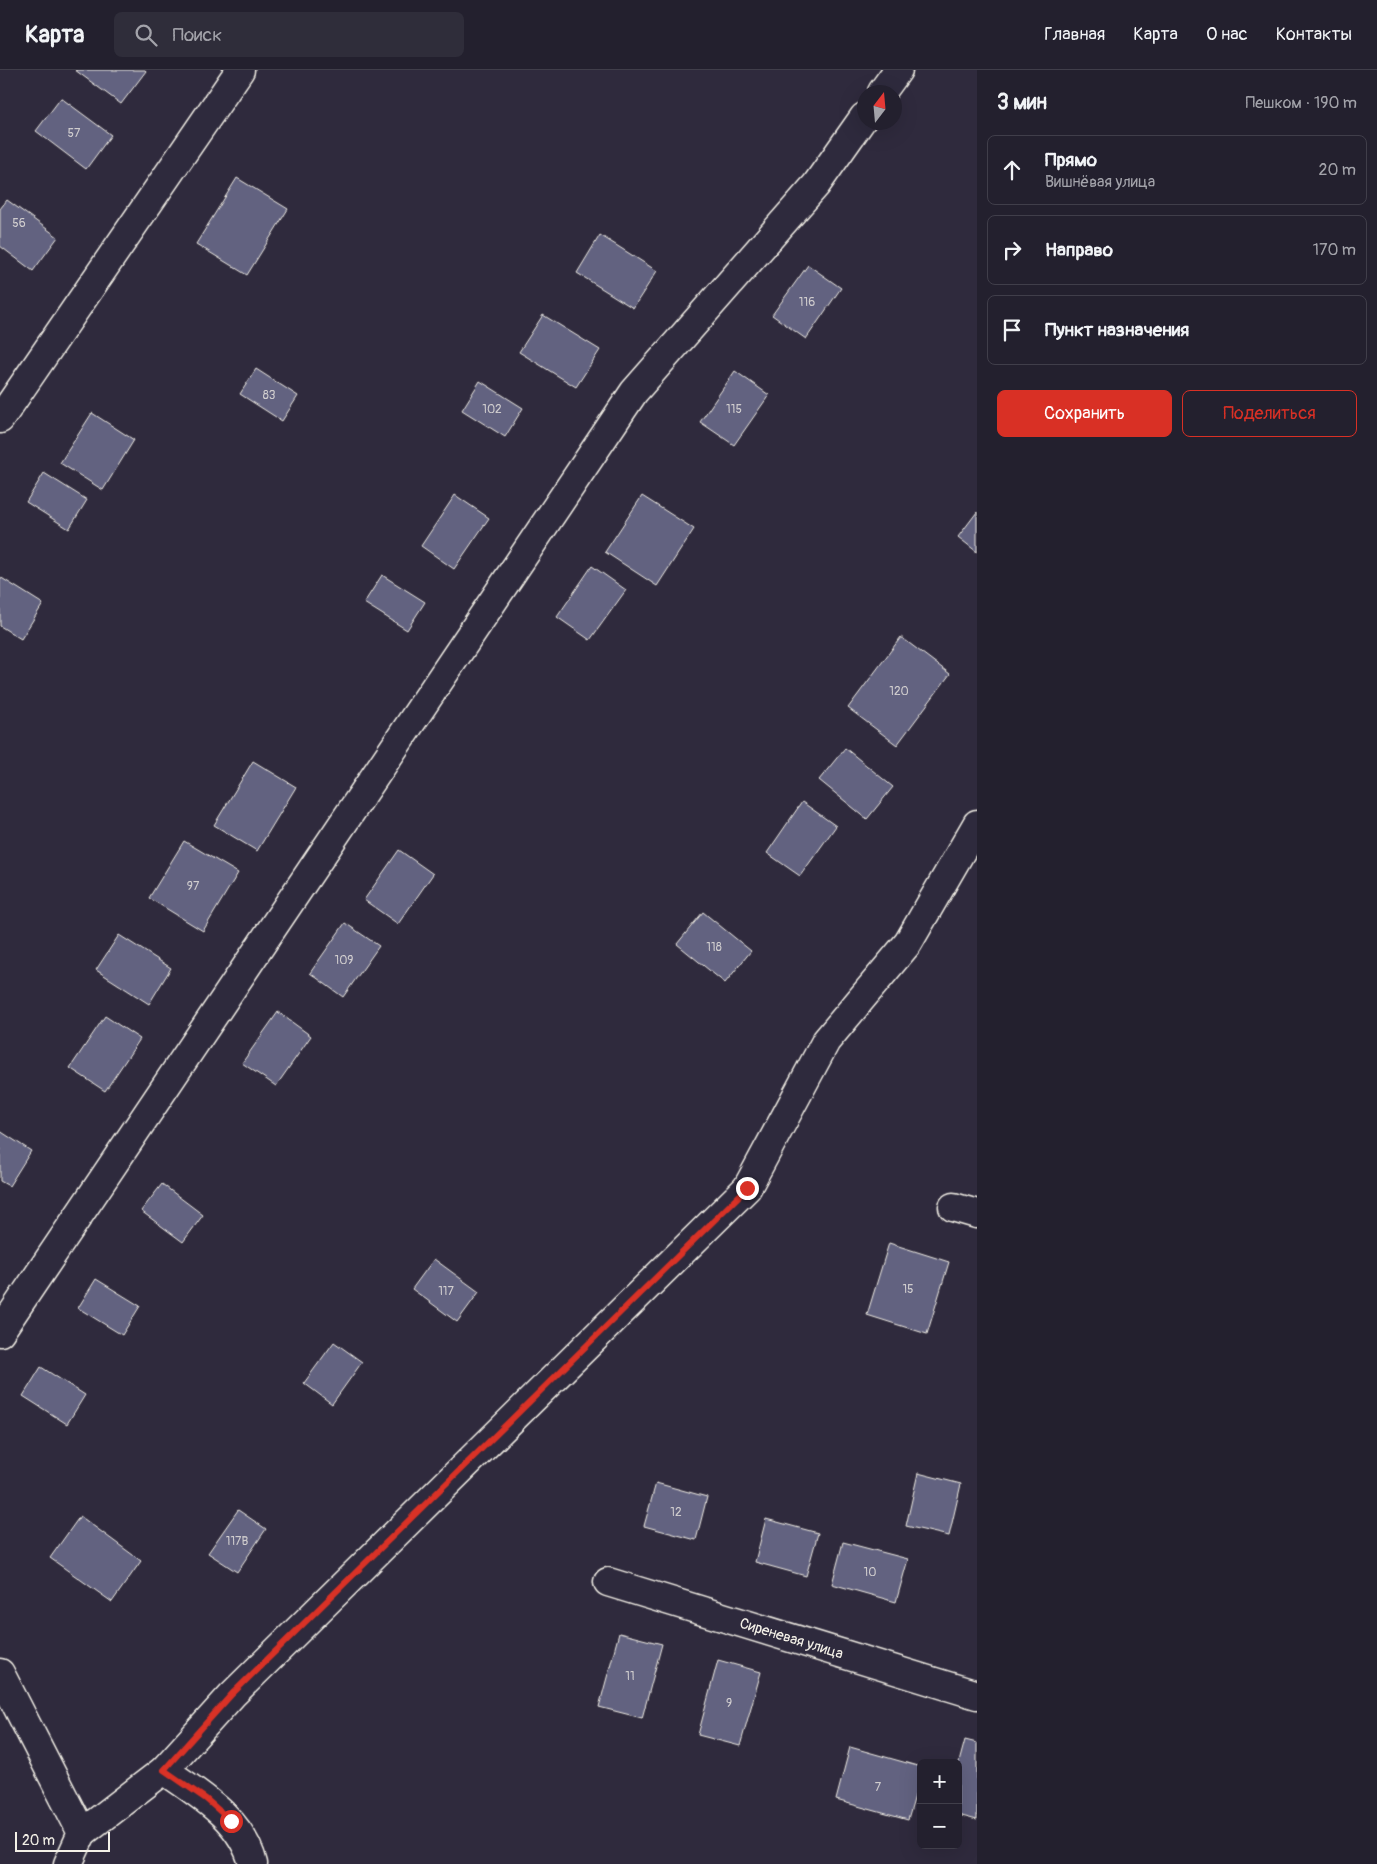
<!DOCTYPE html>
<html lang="ru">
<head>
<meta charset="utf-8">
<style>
  body { margin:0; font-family:Pangolin,sans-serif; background:#2f2d3a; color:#f1f3f6 }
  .controls { position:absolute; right:15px; bottom:15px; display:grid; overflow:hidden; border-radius:8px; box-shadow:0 5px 20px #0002 }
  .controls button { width:45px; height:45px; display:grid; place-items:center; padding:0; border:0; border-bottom:1px solid #403e4a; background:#23202e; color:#f1f3f6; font:25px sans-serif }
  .compass { position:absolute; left:857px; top:15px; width:45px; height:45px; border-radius:50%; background:#23202e; box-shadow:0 5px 20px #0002; rotate:16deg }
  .scale { position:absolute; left:15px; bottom:12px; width:95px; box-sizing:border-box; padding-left:5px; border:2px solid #f4f1e8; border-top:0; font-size:14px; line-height:18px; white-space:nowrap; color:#f4f1e8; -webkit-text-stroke:4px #2f2a3d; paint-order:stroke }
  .stop { position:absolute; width:15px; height:15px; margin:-11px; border:4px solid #d93025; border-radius:50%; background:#fff }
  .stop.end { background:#d93025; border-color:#fff; box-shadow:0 1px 5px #0008 }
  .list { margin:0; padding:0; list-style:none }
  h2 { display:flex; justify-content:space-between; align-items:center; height:65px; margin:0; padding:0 20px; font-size:21px }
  h2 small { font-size:16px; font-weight:400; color:#a3a3aa }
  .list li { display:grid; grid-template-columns:32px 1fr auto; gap:15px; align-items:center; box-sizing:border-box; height:70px; margin:0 10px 10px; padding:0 10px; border:1px solid #403e4a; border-radius:8px }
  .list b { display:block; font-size:19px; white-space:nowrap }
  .list p { margin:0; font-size:16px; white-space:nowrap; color:#a3a3aa }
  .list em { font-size:16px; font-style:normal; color:#a3a3aa }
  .actions { display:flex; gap:10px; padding:15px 20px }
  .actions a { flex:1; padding:11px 0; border:1px solid #d93025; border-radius:8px; text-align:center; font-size:18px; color:#d93025 }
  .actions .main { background:#d93025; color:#fff }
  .icon { flex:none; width:28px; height:28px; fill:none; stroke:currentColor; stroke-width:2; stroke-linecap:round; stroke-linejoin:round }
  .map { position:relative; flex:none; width:977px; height:1794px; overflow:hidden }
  header { display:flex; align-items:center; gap:30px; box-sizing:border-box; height:70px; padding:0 25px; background:#23202e; border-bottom:1px solid #403e4a }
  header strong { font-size:24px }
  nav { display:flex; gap:28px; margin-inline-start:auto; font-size:18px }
  .search { width:350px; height:45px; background:#2f2d3a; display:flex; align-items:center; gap:12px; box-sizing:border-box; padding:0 18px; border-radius:8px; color:#a3a3aa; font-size:19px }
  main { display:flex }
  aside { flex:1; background:#23202e }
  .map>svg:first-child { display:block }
  .building { fill:#626280; stroke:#f4f1e8 }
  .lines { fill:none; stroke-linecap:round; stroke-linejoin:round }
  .street-casing { stroke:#f4f1e8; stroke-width:31 }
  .street { stroke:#2f2a3d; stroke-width:28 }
  .route { stroke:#d93025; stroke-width:6 }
  .labels { text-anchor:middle; stroke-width:4.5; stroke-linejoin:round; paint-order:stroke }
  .number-label { font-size:12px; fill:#d0cdce }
  .street-label { font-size:15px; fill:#f4f1e8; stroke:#2f2a3d }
</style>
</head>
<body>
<header>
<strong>Карта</strong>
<div class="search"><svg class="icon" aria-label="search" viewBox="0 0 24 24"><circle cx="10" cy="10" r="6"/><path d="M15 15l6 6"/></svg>Поиск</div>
<nav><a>Главная</a><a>Карта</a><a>О нас</a><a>Контакты</a></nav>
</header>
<main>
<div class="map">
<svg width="977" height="1794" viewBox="0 0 977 1794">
  <rect width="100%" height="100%" fill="#2f2a3d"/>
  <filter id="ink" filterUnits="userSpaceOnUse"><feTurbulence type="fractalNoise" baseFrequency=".02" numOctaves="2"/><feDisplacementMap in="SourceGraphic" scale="10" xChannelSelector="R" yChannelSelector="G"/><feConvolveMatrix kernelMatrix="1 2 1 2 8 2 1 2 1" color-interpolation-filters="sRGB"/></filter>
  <g filter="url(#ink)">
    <g class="building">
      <polygon points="75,0 145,0 146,1 121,34"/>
      <polygon points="61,28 111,65 86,99 36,61"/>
      <polygon points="237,108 288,139 247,205 196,174"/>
      <polygon points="7,130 58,167 33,201 0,176 0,139"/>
      <polygon points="600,165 657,201 633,238 577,203"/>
      <polygon points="808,195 841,218 806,269 772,245"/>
      <polygon points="543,245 600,280 576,317 519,282"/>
      <polygon points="256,299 298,326 282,351 240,324"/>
      <polygon points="735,301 769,325 734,375 700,352"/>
      <polygon points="480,311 523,338 505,367 462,340"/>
      <polygon points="92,343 134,370 103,420 60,393"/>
      <polygon points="44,403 87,430 69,459 26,432"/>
      <polygon points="455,425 489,448 454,499 421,476"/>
      <polygon points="642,426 694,459 657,516 605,482"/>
      <polygon points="977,442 977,482 958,467"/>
      <polygon points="592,496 626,520 590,570 557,547"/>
      <polygon points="382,505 425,532 407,560 364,533"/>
      <polygon points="0,507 43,534 21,569 0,556"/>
      <polygon points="901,567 950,604 897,675 848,638"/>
      <polygon points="845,678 893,717 867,749 819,710"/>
      <polygon points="253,691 296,717 257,781 214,755"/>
      <polygon points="802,732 836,756 800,806 767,783"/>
      <polygon points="184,771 238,803 203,861 149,828"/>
      <polygon points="399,780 433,804 398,854 364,830"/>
      <polygon points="703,842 751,881 725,913 677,874"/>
      <polygon points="345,853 379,876 343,927 310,903"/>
      <polygon points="119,865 171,898 149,934 96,900"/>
      <polygon points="278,942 311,966 276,1016 242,993"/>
      <polygon points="105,946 140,969 105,1021 70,998"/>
      <polygon points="0,1061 31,1081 9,1116 0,1111"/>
      <polygon points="162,1114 203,1145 183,1172 141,1141"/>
      <polygon points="889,1173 949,1192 927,1264 867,1245"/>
      <polygon points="434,1189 479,1222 457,1252 412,1219"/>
      <polygon points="96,1209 140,1236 122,1265 78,1238"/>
      <polygon points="334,1272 362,1292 332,1334 304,1313"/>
      <polygon points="41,1297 85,1325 67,1354 23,1326"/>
      <polygon points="918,1403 961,1414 949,1466 906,1456"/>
      <polygon points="656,1413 707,1427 696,1470 644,1456"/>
      <polygon points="238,1440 266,1459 237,1502 208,1483"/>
      <polygon points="80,1446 141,1491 112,1532 50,1488"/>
      <polygon points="766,1449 818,1463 806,1506 755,1492"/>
      <polygon points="843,1472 908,1489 896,1532 832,1514"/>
      <polygon points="619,1563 662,1574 642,1648 599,1637"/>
      <polygon points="718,1590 761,1602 740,1676 698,1665"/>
      <polygon points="965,1670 977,1673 977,1750 958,1745 958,1696"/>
      <polygon points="850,1677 921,1697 921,1705 908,1750 836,1730"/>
    </g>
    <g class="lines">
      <defs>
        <g id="street">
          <polyline points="882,22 898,0"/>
          <polyline points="0,349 240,0"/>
          <polyline points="953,1137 977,1144"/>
          <polyline points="0,1262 634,322 816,115 864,47"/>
          <path id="s1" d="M 608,1512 L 977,1625"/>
          <polyline points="0,1603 82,1763 68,1794"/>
          <path d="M 164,1700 C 200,1725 242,1749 253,1794"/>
          <polyline points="82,1763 164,1700 232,1625 747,1118 826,971 908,873 977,754"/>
        </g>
      </defs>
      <use href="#street" class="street-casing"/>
      <use href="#street" class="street"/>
    </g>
  </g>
  <g class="lines" filter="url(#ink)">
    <polyline class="route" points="231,1751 206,1729 164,1700 232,1624 747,1118"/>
  </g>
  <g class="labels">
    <g class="number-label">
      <text x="74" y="67">57</text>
      <text x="19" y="157">56</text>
      <text x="807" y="236">116</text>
      <text x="269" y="329">83</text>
      <text x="492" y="343">102</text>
      <text x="734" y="343">115</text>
      <text x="899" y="625">120</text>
      <text x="193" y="820">97</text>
      <text x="714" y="881">118</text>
      <text x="344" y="894">109</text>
      <text x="908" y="1223">15</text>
      <text x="446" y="1225">117</text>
      <text x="676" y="1446">12</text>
      <text x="237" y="1475">117В</text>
      <text x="870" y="1506">10</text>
      <text x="630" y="1610">11</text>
      <text x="729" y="1637">9</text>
      <text x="878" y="1721">7</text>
    </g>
    <g class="street-label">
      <text dy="5" stroke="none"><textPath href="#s1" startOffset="192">Сиреневая улица</textPath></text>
    </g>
  </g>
</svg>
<div class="controls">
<button>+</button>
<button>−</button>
</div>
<svg class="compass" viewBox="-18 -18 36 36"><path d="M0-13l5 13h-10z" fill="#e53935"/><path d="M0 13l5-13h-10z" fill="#a3a3aa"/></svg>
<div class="scale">20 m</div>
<div class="stop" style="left:231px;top:1751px"></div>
<div class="stop end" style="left:747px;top:1118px"></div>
</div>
<aside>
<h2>3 мин<small>Пешком · 190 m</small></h2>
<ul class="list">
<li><svg class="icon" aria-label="ahead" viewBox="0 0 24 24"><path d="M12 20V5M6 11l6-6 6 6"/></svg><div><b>Прямо</b><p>Вишнёвая улица</p></div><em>20 m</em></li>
<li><svg class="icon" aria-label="right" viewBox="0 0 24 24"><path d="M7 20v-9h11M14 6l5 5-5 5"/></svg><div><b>Направо</b></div><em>170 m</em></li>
<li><svg class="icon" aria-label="arrive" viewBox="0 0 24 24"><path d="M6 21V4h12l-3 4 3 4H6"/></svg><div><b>Пункт назначения</b></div></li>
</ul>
<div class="actions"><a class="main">Сохранить</a><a>Поделиться</a></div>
</aside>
</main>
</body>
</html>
